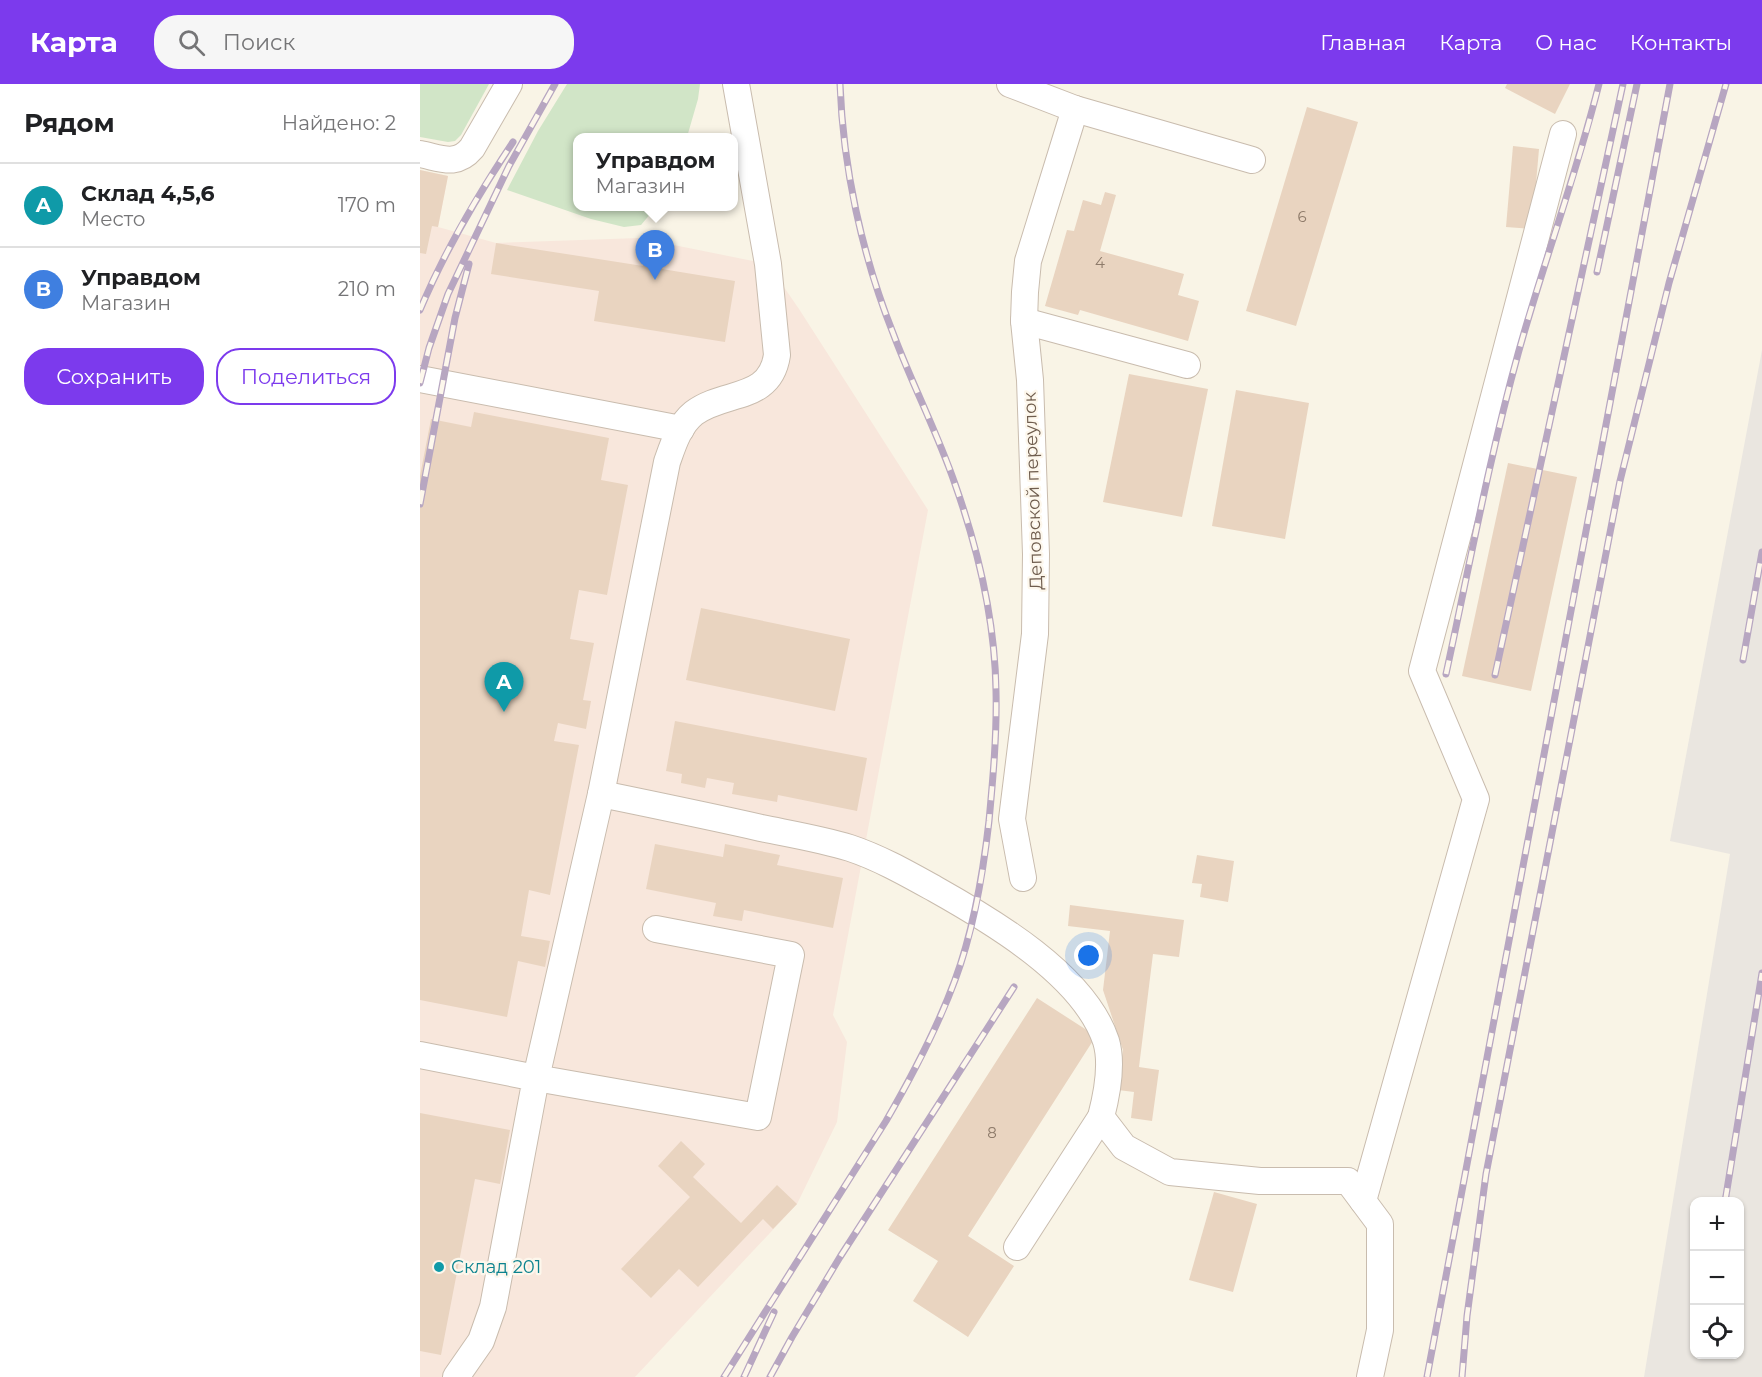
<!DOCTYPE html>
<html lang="ru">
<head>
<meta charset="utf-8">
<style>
  body { margin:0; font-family:Montserrat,sans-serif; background:#f6f6f6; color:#202124 }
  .controls { position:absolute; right:18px; bottom:18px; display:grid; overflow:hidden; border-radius:12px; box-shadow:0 2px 4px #0004 }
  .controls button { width:54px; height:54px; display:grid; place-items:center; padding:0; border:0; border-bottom:2px solid #e0e0e0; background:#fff; color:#202124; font:30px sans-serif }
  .you { position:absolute; left:669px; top:872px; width:21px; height:21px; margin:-15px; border:4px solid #fff; border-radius:50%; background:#1a73e8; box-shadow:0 0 0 9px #1a73e833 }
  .badge { display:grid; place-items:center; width:39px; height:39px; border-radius:50%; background:#7c3aed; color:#fff; font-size:20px; font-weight:700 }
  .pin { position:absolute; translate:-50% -50px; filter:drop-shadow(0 2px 3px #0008) }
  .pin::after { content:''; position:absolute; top:32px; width:21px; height:18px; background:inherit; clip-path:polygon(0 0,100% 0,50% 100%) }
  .popup { position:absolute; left:153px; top:49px; width:165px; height:78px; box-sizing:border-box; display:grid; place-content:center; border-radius:12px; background:#fff; filter:drop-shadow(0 2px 4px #0005); font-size:20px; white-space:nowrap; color:#757577 }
  .popup b { font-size:22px; color:#202124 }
  .popup::after { content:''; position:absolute; left:50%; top:100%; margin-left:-12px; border:12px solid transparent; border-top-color:#fff }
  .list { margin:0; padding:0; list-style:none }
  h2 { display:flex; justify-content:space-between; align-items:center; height:78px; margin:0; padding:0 24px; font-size:26px }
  h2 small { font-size:20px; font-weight:400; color:#757577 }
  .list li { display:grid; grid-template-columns:39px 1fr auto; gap:18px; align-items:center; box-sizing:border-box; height:84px; padding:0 24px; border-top:2px solid #e0e0e0 }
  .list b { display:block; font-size:22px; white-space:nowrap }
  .list p { margin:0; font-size:20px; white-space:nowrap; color:#757577 }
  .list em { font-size:20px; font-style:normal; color:#757577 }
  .actions { display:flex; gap:12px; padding:18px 24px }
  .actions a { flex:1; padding:14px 0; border:2px solid #7c3aed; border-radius:24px; text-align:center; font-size:21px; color:#7c3aed }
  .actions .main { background:#7c3aed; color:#fff }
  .icon { flex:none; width:33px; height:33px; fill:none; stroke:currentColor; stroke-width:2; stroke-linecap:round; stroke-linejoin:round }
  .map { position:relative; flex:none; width:1342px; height:1293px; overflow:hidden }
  header { display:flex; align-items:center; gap:36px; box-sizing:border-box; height:84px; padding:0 30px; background:#7c3aed; color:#fff }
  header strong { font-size:28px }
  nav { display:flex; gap:33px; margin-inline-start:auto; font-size:21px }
  .search { width:420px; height:54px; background:#f6f6f6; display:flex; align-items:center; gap:15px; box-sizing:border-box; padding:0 21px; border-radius:24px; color:#757577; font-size:22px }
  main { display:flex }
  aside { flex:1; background:#fff }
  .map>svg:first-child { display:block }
  .commercial { fill:#f8e7dc }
  .industrial { fill:#eae6e0; fill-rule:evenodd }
  .green { fill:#d1e5c7 }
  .building { fill:#e9d4c0 }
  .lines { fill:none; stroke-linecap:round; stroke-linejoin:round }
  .minor-casing { stroke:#c9bcae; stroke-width:28 }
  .minor { stroke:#fff; stroke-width:26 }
  .rail-casing { stroke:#b7a6c1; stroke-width:7 }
  .rail { stroke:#fdf7ec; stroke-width:4.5; stroke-dasharray:14; stroke-linecap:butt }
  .culture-dot { fill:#0f9aa8; stroke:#fdf7ec; stroke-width:2 }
  .labels { text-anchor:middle; stroke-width:4.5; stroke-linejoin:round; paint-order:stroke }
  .number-label { font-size:15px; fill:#8e7b6a }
  .street-label { font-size:18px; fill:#6f5d4e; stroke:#fdf7ec }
  .culture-label { font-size:18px; fill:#0d838f; stroke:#fdf7ec; text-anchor:start }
</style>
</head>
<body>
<header>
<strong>Карта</strong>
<div class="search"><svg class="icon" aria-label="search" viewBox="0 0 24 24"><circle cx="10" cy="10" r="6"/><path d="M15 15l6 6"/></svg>Поиск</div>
<nav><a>Главная</a><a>Карта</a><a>О нас</a><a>Контакты</a></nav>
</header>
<main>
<aside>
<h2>Рядом<small>Найдено: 2</small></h2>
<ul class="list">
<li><span class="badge" style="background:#0f9aa8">A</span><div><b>Склад 4,5,6</b><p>Место</p></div><em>170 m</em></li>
<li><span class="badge" style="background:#3f7fe0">B</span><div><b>Управдом</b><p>Магазин</p></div><em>210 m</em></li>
</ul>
<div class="actions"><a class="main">Сохранить</a><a>Поделиться</a></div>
</aside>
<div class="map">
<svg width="1342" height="1293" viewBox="0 0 1342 1293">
  <rect width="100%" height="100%" fill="#f9f4e6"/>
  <polygon class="commercial" points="0,86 28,92 18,143 76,159 219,154 348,180 379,225 508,426 413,931 427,958 417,1038 377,1120 215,1293 0,1293"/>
  <path class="industrial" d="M 1342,266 L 1342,1293 L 1224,1293 L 1310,770 L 1250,757 ZM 1274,1118 L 1320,1118 L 1320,1270 L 1274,1270 Z"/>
  <g class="green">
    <polygon points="0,0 69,0 41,51 35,57 28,58 0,53"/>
    <polygon points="147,0 280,0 278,15 267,53 157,53 157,122 236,123 221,141 204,143 171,135 87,106 118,47"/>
  </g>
  <g class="building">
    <polygon points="1087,0 1150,0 1135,30 1085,4"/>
    <polygon points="887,23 938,38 876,242 826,227"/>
    <polygon points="1093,62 1119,65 1112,145 1086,143"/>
    <polygon points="0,86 28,92 18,143 12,142 6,170 0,169"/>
    <polygon points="685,108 696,111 680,167 764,190 758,211 779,217 768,257 660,226 658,231 625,222 647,146 654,147 663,116 681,121"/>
    <polygon points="76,159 223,182 226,166 245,169 242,185 315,197 305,258 174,237 179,207 71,190"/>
    <polygon points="709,290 788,305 762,433 683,418"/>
    <polygon points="816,306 889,319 865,455 792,442"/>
    <polygon points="54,328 189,354 181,396 208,401 187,511 159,506 150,555 174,559 163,616 171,617 166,645 138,639 134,657 159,661 130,811 109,806 101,852 130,857 125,883 98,877 87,933 0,916 0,392 11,335 51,343"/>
    <polygon points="1088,379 1157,393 1111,607 1042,592"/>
    <polygon points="281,524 430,555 415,627 266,596"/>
    <polygon points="255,637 447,674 437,727 358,711 357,718 312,710 314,699 287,694 285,704 261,699 262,690 246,687"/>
    <polygon points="235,760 303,773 305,760 360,771 357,781 423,794 413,844 324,826 322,837 293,832 296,819 226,805"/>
    <polygon points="777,771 814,777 808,818 780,813 782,800 772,799"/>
    <polygon points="650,821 764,836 759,873 733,870 719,983 739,986 732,1037 711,1034 714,1008 698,1006 703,966 683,906 690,847 648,842"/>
    <polygon points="617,914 676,952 548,1152 594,1182 548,1253 493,1217 518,1177 468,1146"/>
    <polygon points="0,1029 90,1046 80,1100 55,1095 21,1271 0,1267"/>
    <polygon points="261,1057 285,1080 273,1093 321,1139 357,1101 377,1120 353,1145 343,1135 278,1203 259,1185 231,1214 201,1185 270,1113 238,1082"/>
    <polygon points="794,1108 837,1120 813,1208 769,1196"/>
  </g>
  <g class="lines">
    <defs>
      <g id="minor">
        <polyline points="590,0 655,25 832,76"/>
        <path d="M 0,70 C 21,74 36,83 52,64 L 89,0"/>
        <polyline points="604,237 767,281"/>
        <polyline points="0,295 261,345"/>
        <path d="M 181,710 C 234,721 288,732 341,744 C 370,750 401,755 430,764 C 460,774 488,790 515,805 C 572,837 664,891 686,957 C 693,980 687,1010 681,1033 L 704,1063 L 750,1088 L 840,1097 L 928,1097 L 960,1140 L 960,1246 L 950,1293"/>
        <polyline points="603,794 592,735 615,550 616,470 610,296 604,237 605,208 608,177 655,25"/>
        <path d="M 236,845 L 371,871 L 338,1033 L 116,994 L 181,710 L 247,378 C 253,361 259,341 274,329 C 305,306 350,318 357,271 L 348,180 L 316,0"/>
        <polyline points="0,971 116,994 73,1223 61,1257 36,1293"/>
        <polyline points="943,1117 1056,715 1002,587 1143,50"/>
        <polyline points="597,1163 681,1033"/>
      </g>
    </defs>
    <use href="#minor" class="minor-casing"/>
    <use href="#minor" class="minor"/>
    <defs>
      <g id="rail">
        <polyline points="1177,188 1217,0"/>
        <path d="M 0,226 C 25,166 57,112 93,58"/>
        <polyline points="0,299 9,264 28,210 89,82 135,0"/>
        <polyline points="0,420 35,234 49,180"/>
        <polyline points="1323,576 1342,468"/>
        <path d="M 1026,590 C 1049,484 1069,375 1098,270 C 1123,180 1156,92 1179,0"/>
        <polyline points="1075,591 1203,0"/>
        <polyline points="1305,1118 1342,889"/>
        <path d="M 304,1293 L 466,1037 C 492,992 517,945 535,896 C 554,845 563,790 569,737 C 573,694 577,650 576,607 C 575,537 558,465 535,400 C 517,348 492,300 473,249 C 442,171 423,84 420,0"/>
        <polyline points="324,1293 354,1228"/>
        <polyline points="350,1293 372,1253 420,1173 594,903"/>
        <polyline points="1007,1293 1250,0"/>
        <polyline points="1042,1293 1047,1232 1066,1090 1200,397 1249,199 1306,0"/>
      </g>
    </defs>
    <use href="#rail" class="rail-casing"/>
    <use href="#rail" class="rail"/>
  </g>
  <circle class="culture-dot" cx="19" cy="1183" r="6"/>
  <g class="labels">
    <g class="number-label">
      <text x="882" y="138">6</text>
      <text x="680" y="184">4</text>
      <text x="572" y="1054">8</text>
    </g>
    <g class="street-label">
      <text transform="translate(613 407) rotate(-92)" y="6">Деповской переулок</text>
    </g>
    <g class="culture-label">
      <text x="31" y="1189">Склад 201</text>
    </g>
  </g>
</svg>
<div class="controls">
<button>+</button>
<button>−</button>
<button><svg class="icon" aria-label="locate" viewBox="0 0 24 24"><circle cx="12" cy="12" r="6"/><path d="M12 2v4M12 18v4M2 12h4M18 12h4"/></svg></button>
</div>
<div class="you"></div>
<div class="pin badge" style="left:84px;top:628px;background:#0f9aa8">A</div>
<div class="pin badge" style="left:235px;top:196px;background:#3f7fe0">B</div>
<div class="popup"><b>Управдом</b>Магазин</div>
</div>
</main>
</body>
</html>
